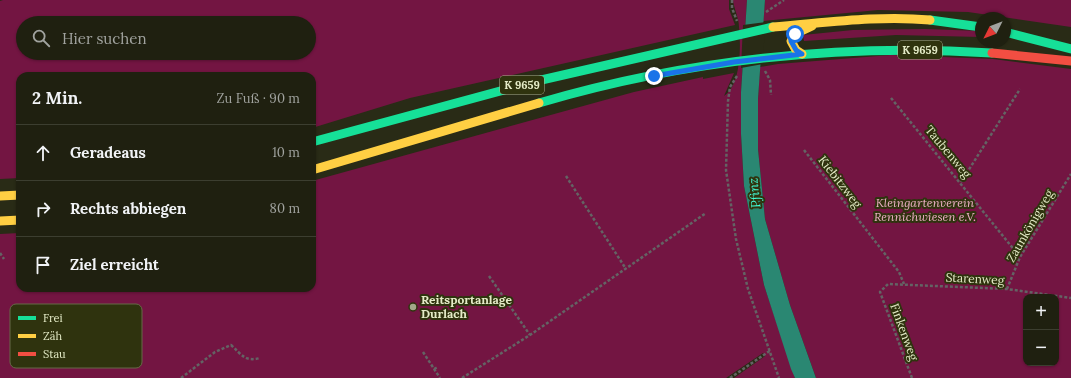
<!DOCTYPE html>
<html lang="de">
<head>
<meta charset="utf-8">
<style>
  body { margin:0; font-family:Lora,serif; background:#272819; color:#f1f3f6 }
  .controls { position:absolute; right:12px; bottom:12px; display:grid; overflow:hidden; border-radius:8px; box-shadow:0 1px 3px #0004 }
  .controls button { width:36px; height:36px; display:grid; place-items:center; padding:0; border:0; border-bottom:1px solid #3c3e30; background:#1f2010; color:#f1f3f6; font:20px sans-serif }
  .compass { position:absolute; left:975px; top:12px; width:36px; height:36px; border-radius:50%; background:#1f2010; box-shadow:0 1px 3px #0004; rotate:228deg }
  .stop { position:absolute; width:12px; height:12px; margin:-9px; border:3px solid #1a73e8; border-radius:50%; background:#fff }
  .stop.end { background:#1a73e8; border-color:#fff; box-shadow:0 1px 4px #0008 }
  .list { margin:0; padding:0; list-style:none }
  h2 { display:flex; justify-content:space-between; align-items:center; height:52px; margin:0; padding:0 16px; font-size:17px }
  h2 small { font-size:13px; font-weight:400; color:#a1a39f }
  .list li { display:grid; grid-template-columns:26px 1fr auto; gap:12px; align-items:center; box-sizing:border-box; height:56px; padding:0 16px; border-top:1px solid #3c3e30 }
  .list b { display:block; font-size:15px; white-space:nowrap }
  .list em { font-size:13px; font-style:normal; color:#a1a39f }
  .icon { flex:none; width:22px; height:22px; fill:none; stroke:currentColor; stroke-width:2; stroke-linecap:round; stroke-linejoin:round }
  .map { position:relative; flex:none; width:1071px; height:378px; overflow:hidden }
  .search { position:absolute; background:#1f2010; box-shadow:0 1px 3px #0004; left:16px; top:16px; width:300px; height:44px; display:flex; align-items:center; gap:10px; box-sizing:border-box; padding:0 14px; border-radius:22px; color:#a1a39f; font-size:15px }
  .panel { position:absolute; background:#1f2010; box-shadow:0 1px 3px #0004; left:16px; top:72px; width:300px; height:220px; border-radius:12px }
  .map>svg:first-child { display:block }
  .green { fill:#731542; fill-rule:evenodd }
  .water { fill:#2a8772 }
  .pier { fill:#292b16 }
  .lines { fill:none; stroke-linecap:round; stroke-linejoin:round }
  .path { stroke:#646364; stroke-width:2.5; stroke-dasharray:3 2; stroke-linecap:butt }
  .fast { stroke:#16e098; stroke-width:9 }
  .slow { stroke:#ffcf43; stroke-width:9 }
  .jam { stroke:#f24e42; stroke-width:9 }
  .route { stroke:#1a73e8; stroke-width:5 }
  .poi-dot { fill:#a3a88a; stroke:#2f330e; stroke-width:1.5 }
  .labels { text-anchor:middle; stroke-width:4; stroke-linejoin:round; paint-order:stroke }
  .shield { fill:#2f330e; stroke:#aeb490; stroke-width:1 }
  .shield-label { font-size:11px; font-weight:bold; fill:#e5ecc8 }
  .street-label { font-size:12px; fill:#e5ecc8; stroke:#2f330e }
  .park-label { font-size:12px; font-style:italic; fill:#eeb0c6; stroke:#2f330e }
  .poi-label { font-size:12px; font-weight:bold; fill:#e5ecc8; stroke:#2f330e; text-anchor:start }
  .water-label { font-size:13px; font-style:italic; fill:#42fdd9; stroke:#2f330e }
  .key { fill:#2f330e; stroke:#666a46; stroke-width:1 }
  .key-label { font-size:11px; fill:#e5ecc8 }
</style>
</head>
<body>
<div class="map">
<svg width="1071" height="378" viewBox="0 0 1071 378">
  <rect width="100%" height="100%" fill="#292b16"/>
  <g class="green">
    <path d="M 3,0 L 729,0 L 729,9 L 735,25 L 410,98 L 312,128 L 312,76 L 20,76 L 20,178 L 0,179 L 0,1 ZM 23,23 L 309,23 L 309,53 L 23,53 Z"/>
    <path d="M 733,0 L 747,0 L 741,92 L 741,134 L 744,186 L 764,285 L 795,378 L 734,378 L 765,356 L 763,353 L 726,378 L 0,378 L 0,234 L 20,233 L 20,288 L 312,288 L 312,181 L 634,92 L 703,77 L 703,79 L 734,73 L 724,96 C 741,85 741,46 739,27 C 739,18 734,9 733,0 Z"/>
    <polygon points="765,0 1071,0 1071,27 968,12 878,10 763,21"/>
    <polygon points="925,29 981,31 981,37 896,35 804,41 803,35 853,30"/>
    <path d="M 891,55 L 993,59 L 1071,69 L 1071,378 L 816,378 L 790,305 L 765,219 L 758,149 L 758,99 L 760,67 L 778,64 ZM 1026,297 L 1056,297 L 1056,363 L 1026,363 Z"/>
  </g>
  <polygon class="water" points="747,0 765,0 758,99 758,149 765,219 790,305 816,378 795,378 791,369 764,285 744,186 741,134 741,92"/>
  <polygon class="pier" points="765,22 763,64 741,68 743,25"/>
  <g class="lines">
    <g class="path">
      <polyline points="732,0 732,8 737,21"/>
      <polyline points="766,12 784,0"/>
      <polyline points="765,71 770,80 771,95"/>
      <polyline points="737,76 730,87 728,101 726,170 736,239 748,289 779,378"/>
      <polyline points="891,98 1020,257"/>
      <polyline points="804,150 899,272 904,284"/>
      <polyline points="566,176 626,269"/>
      <polyline points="961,182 1020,89"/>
      <polyline points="0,253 4,259"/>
      <polyline points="489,276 530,335"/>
      <polyline points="1007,289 1020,257 1071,174"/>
      <polyline points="423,352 440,378"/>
      <polyline points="434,369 438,367"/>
      <path d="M 181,378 L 215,352 L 231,345 C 242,355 245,362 260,358"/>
      <polyline points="462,378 530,335 706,213"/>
      <polyline points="730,378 771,350"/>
      <polyline points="912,378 880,292 888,284 1007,289 1071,298"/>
    </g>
    <g class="fast">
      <polyline points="930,20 981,27"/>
      <polyline points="1005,32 1071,49"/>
      <path d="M 539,103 C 685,60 840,43 992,53"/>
      <polyline points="312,142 537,81 773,27"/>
    </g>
    <g class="slow">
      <path d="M 773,27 C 825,23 878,15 930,20"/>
      <polyline points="802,54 796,50 791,41 795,34 812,26"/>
      <polyline points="312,170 539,103"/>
      <polyline points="0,196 20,195"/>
      <polyline points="0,221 20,220"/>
    </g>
    <polyline class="jam" points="992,53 1071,61"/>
  </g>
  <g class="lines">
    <polyline class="route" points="654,76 734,62 802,54 796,50 791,41 795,34"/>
  </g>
  <circle class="poi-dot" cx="413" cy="307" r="4"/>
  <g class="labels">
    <g class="shield">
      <rect x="898" y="41" width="44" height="18" rx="3"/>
      <rect x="500" y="76" width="44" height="18" rx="3"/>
    </g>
    <g class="shield-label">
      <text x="920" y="54">K 9659</text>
      <text x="522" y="89">K 9659</text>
    </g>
    <g class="street-label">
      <text transform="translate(948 152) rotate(50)" y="4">Taubenweg</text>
      <text transform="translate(840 182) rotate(52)" y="4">Kiebitzweg</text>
      <text transform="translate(1030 226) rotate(-60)" y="4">Zaunkönigweg</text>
      <text transform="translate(975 279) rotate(3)" y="4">Starenweg</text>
      <text transform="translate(904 332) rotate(70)" y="4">Finkenweg</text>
    </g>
    <g class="park-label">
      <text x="925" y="207">Kleingartenverein<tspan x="925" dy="14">Rennichwiesen e.V.</tspan></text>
    </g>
    <g class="poi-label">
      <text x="421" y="304">Reitsportanlage<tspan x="421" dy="14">Durlach</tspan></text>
    </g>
    <g class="water-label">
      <text transform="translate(754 193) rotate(-96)" y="5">Pfinz</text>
    </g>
  </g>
  <rect x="10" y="304" width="132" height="64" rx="6" class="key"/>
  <rect x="18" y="316" width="18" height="4" fill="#16e098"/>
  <rect x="18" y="334" width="18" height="4" fill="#ffcf43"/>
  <rect x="18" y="352" width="18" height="4" fill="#f24e42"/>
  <g class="key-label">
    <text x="43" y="322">Frei</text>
    <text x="43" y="340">Zäh</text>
    <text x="43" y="358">Stau</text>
  </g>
</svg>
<div class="controls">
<button>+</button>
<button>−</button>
</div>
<svg class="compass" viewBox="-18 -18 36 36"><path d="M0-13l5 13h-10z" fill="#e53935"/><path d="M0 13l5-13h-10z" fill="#a1a39f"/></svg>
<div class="stop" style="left:795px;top:34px"></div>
<div class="stop end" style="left:654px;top:76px"></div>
<div class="search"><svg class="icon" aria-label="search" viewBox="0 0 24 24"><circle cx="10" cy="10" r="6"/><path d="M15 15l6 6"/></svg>Hier suchen</div>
<section class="panel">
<h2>2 Min.<small>Zu Fuß · 90 m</small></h2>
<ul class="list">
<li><svg class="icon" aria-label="ahead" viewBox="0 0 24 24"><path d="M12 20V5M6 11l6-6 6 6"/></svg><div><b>Geradeaus</b></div><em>10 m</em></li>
<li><svg class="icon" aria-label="right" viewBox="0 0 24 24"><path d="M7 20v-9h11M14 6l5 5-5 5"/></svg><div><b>Rechts abbiegen</b></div><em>80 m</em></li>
<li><svg class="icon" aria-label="arrive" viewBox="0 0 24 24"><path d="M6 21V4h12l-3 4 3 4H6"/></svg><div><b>Ziel erreicht</b></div></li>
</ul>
</section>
</div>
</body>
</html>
